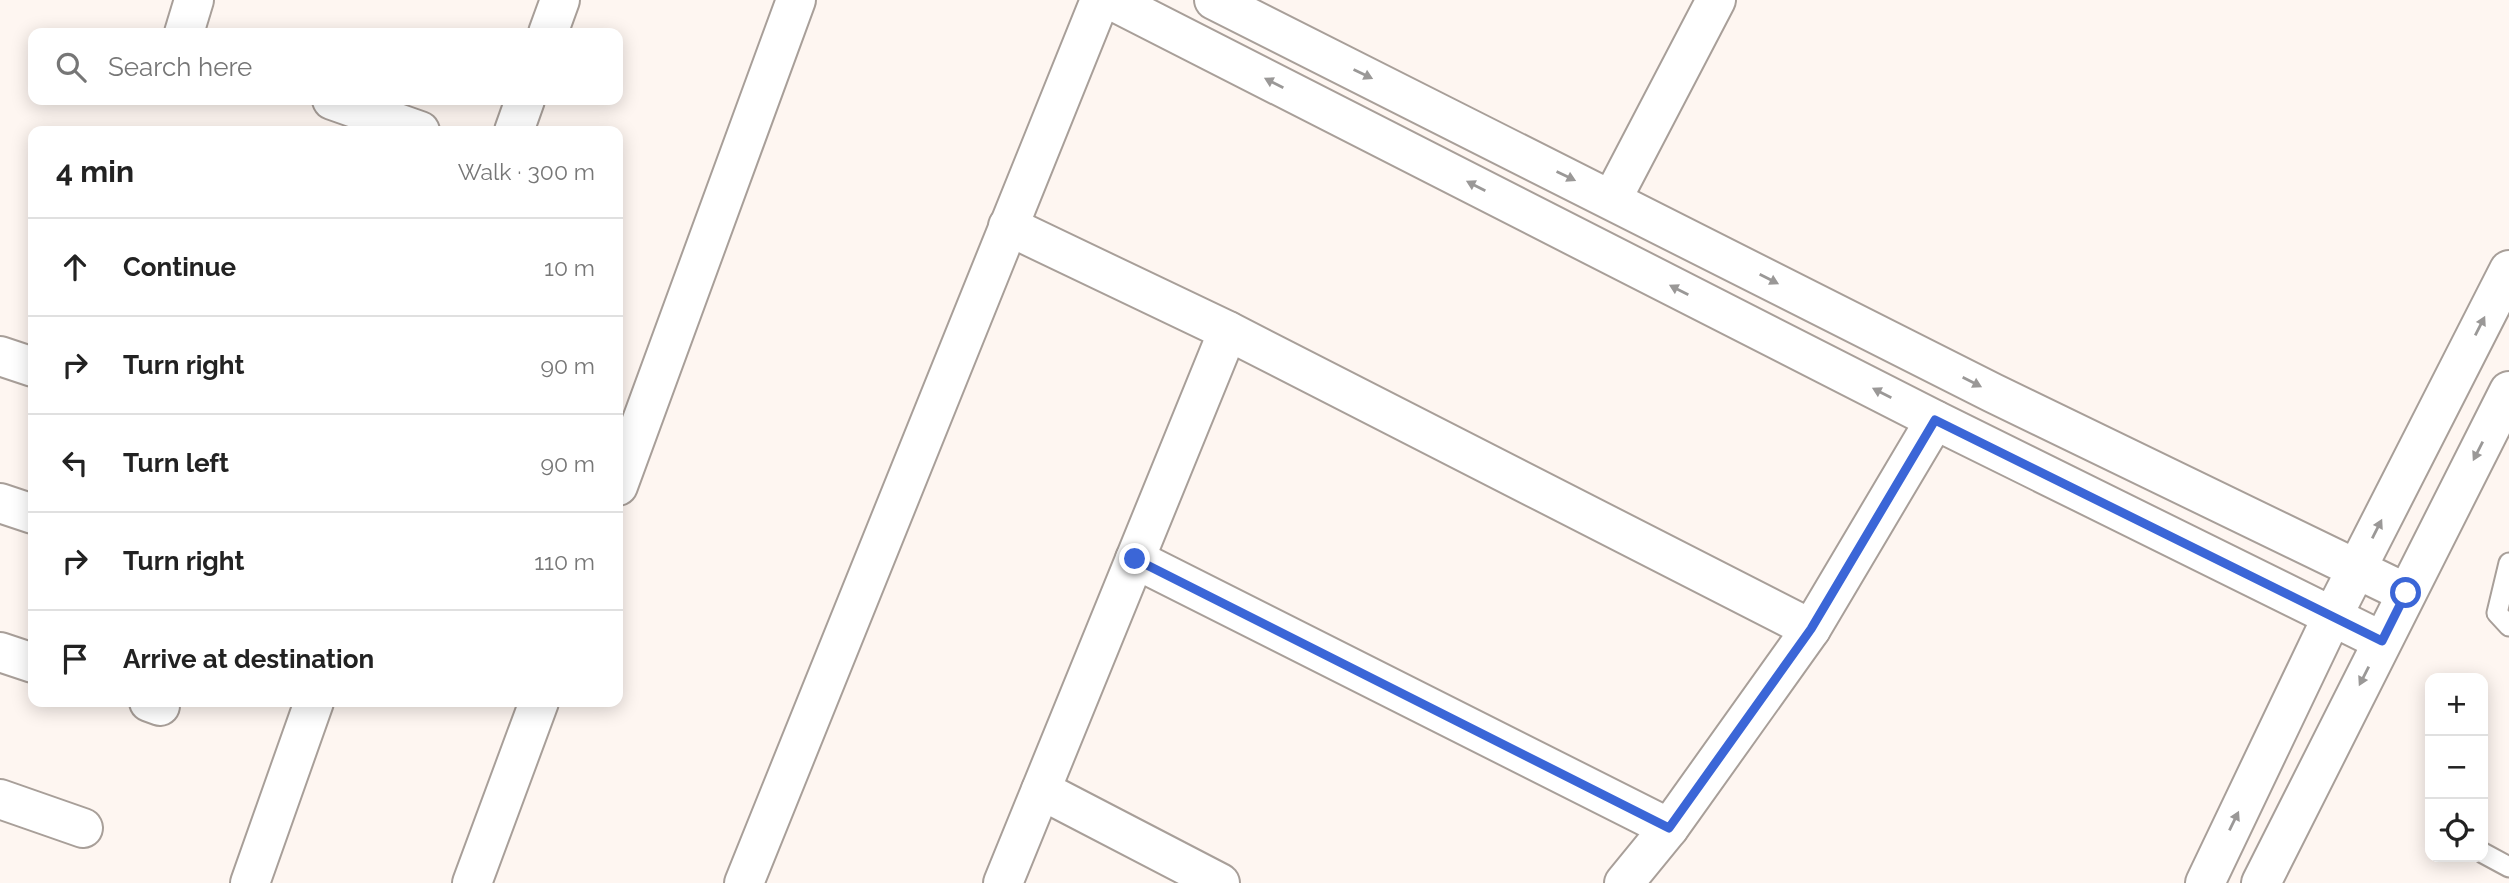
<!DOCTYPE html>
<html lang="en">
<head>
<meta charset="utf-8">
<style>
  body { margin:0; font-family:Raleway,sans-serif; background:#f6f6f6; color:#222 }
  .controls { position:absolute; right:21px; bottom:21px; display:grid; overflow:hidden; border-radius:14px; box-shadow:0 4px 18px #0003 }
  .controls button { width:63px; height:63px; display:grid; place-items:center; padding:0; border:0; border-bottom:2px solid #e0e0e0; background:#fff; color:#222; font:35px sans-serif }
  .stop { position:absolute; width:21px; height:21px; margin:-16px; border:5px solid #3b66d7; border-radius:50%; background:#fff }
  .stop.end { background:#3b66d7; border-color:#fff; box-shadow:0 2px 7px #0008 }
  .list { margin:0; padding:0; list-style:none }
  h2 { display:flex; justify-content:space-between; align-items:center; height:91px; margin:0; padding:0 28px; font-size:30px }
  h2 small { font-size:23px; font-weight:400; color:#767676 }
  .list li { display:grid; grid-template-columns:46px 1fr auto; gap:21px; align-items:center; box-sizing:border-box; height:98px; padding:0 28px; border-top:2px solid #e0e0e0 }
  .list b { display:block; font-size:26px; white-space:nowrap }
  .list em { font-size:23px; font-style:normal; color:#767676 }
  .icon { flex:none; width:38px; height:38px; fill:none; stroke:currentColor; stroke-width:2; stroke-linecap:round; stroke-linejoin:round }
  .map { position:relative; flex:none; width:2509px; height:883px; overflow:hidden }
  .search { position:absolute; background:#fff; box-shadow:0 4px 18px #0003; left:28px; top:28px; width:595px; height:77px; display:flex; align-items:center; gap:18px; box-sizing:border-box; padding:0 24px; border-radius:14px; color:#767676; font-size:26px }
  .panel { position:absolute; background:#fff; box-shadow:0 4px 18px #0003; left:28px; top:126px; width:595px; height:581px; border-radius:14px }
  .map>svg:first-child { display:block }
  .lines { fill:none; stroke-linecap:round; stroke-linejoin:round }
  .lane-casing { stroke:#a89f99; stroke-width:23 }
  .street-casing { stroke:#a89f99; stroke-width:42 }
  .secondary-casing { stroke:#a89f99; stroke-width:42 }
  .lane { stroke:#fff; stroke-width:19 }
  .street { stroke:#fff; stroke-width:38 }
  .secondary { stroke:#fff; stroke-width:38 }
  .oneway { fill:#9a9897 }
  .route { stroke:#3b66d7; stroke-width:9 }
</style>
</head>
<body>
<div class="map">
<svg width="2509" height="883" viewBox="0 0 2509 883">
  <rect width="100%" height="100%" fill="#fef6f1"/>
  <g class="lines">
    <defs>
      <g id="lane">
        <polyline points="2509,563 2497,613 2509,626"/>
        <polyline points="2483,853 2509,867"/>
      </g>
      <g id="street">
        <polyline points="184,33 194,0"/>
        <polyline points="548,33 560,0"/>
        <polyline points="332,100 420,131"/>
        <polyline points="514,131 525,100"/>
        <polyline points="1612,199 1716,0"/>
        <polyline points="1008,226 1228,331 1811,629"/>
        <polyline points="0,356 33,367"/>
        <polyline points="618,486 796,0"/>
        <polyline points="0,503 33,514"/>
        <polyline points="1135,559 1669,828"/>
        <polyline points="0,652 33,663"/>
        <polyline points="149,702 160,706"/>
        <polyline points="1041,790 1220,883"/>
        <polyline points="0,799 83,828"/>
        <polyline points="250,883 314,702"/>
        <polyline points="472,883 539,702"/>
        <polyline points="744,883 1100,0"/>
        <polyline points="1003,883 1228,331"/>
        <polyline points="1624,883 1669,828 1811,629 1935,420"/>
      </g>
      <g id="secondary">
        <polyline points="1111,0 1935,420 2382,641"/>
        <polyline points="1214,0 1993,393 2406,593"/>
        <polyline points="2205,883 2331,619 2509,270"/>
        <polyline points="2261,883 2509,391"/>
      </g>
    </defs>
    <use href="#lane" class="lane-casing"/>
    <use href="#street" class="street-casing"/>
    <use href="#secondary" class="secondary-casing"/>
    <use href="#lane" class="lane"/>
    <use href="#street" class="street"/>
    <use href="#secondary" class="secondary"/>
  </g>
  <defs><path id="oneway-solid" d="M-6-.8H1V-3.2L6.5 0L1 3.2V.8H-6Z" transform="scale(1.75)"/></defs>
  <g class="oneway">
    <use href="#oneway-solid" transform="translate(1363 74) rotate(26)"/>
    <use href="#oneway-solid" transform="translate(1274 83) rotate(-153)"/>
    <use href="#oneway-solid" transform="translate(1566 176) rotate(26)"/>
    <use href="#oneway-solid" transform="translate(1476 186) rotate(-153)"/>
    <use href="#oneway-solid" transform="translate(1769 279) rotate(27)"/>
    <use href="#oneway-solid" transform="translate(1679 290) rotate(-153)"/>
    <use href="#oneway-solid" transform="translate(2480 326) rotate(-63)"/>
    <use href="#oneway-solid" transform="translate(1972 382) rotate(27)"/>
    <use href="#oneway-solid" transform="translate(1882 393) rotate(-153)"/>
    <use href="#oneway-solid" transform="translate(2478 451) rotate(117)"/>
    <use href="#oneway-solid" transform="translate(2377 529) rotate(-63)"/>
    <use href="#oneway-solid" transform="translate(2364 676) rotate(117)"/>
    <use href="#oneway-solid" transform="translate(2234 821) rotate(-64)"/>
  </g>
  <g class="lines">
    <polyline class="route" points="1135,559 1669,828 1811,629 1935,420 2382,641 2406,593"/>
  </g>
</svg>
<div class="controls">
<button>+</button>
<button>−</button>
<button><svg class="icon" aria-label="locate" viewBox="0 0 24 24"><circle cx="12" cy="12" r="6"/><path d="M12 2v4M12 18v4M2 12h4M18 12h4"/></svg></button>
</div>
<div class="stop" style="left:2406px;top:593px"></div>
<div class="stop end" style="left:1135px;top:559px"></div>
<div class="search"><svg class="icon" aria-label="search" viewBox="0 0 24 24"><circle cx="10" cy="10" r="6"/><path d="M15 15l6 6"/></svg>Search here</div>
<section class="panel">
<h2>4 min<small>Walk · 300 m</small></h2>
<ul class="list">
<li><svg class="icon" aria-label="ahead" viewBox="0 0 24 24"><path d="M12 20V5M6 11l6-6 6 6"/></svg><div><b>Continue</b></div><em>10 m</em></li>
<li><svg class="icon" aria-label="right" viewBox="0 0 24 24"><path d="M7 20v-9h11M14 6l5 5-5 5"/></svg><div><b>Turn right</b></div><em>90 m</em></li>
<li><svg class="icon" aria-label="left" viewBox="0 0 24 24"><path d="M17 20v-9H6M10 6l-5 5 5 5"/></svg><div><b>Turn left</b></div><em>90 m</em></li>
<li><svg class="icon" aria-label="right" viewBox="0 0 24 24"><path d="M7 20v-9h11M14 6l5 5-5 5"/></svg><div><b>Turn right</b></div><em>110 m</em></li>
<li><svg class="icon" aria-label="arrive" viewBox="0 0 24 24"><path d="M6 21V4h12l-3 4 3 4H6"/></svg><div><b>Arrive at destination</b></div></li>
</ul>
</section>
</div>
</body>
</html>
